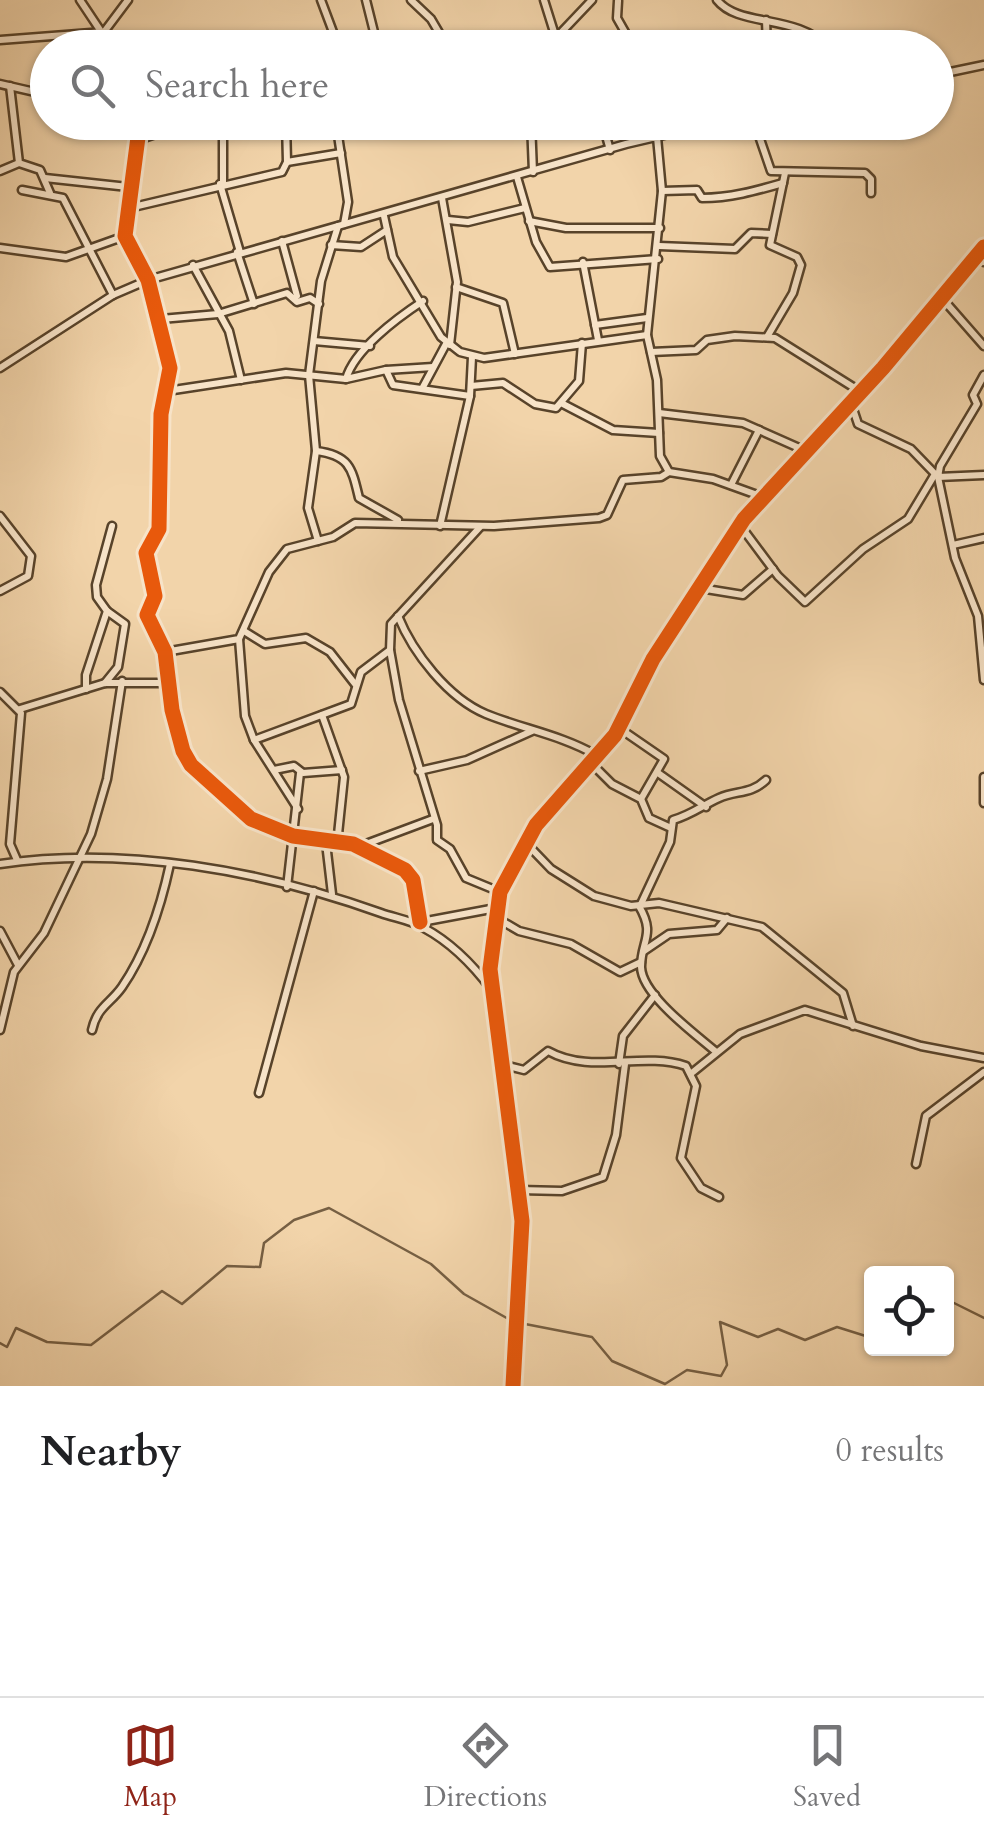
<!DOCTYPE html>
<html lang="en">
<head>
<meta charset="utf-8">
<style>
  body { margin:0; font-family:Cardo,serif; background:#f6f6f6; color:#202124 }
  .controls { position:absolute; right:30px; bottom:30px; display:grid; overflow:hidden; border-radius:10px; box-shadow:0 2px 8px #0004 }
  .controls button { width:90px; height:90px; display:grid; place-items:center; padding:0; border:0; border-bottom:2px solid #e0e0e0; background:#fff; color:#202124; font:50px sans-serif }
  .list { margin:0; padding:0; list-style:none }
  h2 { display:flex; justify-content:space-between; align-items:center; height:130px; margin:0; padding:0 40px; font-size:42px }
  h2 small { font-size:32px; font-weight:400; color:#757577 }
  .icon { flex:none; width:55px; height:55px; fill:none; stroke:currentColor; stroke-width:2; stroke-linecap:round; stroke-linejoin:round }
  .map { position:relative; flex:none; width:984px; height:1386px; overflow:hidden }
  .search { position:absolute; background:#fff; box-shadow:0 2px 8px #0004; left:30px; right:30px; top:30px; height:110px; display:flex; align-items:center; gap:25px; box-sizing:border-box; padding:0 35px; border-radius:55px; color:#757577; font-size:38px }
  .sheet { height:310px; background:#fff }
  nav { display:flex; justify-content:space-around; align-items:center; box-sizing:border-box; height:140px; border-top:2px solid #e0e0e0; background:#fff; font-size:28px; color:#757577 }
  nav a { display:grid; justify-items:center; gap:5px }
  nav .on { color:#8f2418 }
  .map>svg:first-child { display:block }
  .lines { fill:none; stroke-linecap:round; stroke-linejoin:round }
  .stream { stroke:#765f43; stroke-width:2.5 }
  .minor-casing { stroke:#58432a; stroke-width:11 }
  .tertiary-casing { stroke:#58432a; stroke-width:14 }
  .minor { stroke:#f7e3c8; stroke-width:6 }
  .tertiary { stroke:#f7e3c8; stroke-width:9 }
  .cycleway-casing { stroke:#f7e3c8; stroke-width:21 }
  .cycleway { stroke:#e8590c; stroke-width:15 }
</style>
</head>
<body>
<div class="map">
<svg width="984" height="1386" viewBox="0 0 984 1386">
  <rect width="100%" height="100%" fill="#f2d4aa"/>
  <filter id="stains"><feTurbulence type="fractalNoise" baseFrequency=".002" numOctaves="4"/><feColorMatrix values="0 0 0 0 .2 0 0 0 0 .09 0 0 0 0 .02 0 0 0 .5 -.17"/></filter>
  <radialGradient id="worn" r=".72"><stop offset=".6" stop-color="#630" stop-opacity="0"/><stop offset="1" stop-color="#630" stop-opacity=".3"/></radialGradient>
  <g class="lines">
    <g class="stream">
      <polyline points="946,1313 950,1301 984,1318"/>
      <polyline points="520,1323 592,1337 612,1361 665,1384 687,1370 721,1376 727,1365 720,1322 758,1337 778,1329 805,1340 837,1327 872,1338"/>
      <polyline points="0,1343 7,1347 16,1328 47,1342 91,1345 162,1291 182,1304 227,1266 260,1267 264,1243 294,1220 329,1208 431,1264 464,1294 512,1321"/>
    </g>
    <defs>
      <g id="minor">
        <polyline points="80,0 112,48"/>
        <polyline points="321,0 339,48"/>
        <polyline points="366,0 378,48"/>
        <polyline points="411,0 431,19 448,48"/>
        <polyline points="544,0 559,48"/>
        <path d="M 717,0 C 739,28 796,13 829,48"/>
        <polyline points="618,1 617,18 634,48"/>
        <polyline points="766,20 767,48"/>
        <polyline points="555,39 592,0"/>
        <polyline points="0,40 104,32 128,0"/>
        <polyline points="936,75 984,65"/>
        <polyline points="0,84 48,95"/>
        <polyline points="10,86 19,163 40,170 50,193"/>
        <polyline points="140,122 125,236 148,280 170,368 161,414 159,529 146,553 155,596 147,615 165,652 172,710 183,751 191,765 251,819 293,836 353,844 405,870 413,880 420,922"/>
        <polyline points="336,122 348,202 344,224"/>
        <polyline points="400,122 411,126 444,122"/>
        <polyline points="531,122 533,172"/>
        <polyline points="602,122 610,150"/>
        <polyline points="653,122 654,138"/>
        <polyline points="749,122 759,136 771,171 865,173 871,179 871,193"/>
        <polyline points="657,137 662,191 647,335 657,380 660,456 669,472 713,479 763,497"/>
        <polyline points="141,139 190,122"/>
        <polyline points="287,162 341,153"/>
        <polyline points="0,171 19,163"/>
        <polyline points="517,177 536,242 550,267 658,259"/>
        <polyline points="45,178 128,187"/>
        <polyline points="223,183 223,122"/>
        <polyline points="220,184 240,252"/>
        <polyline points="22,190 63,198 113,295"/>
        <path d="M 662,191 L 697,190 L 702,198 C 730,198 755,191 783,183"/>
        <polyline points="442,198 457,282 450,345"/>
        <polyline points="125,209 282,172 287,162 286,122"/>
        <polyline points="384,216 393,257 441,337 460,352 484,358 647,335"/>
        <polyline points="448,220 468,222 525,208"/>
        <polyline points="529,221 566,228 660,228"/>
        <polyline points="282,241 297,296"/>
        <polyline points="331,245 361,247 387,230"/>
        <polyline points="659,246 735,249 751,233 772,234"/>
        <polyline points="0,248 66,257 125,236"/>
        <polyline points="237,252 254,304"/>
        <polyline points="976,256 984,262"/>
        <polyline points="583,262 598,340"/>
        <polyline points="193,265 229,331 241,380"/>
        <polyline points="456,287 503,303 515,354"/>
        <polyline points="941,297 984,346"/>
        <polyline points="161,319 218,314 287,293 297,302 310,298 319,304"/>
        <polyline points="595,325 647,318"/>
        <polyline points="767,337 793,293 801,265 797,257 770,245 785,173"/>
        <polyline points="314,341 370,346"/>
        <polyline points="651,352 696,350 707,340 735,336 775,338 861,392"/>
        <polyline points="0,368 113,295 148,280 626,144 720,122"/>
        <polyline points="386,370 393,385 470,396"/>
        <polyline points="984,375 973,395 977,404 940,466 938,477 984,475"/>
        <path d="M 346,379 C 354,350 397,318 423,301"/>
        <polyline points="471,386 503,383 535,404 556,408 579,381 582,343"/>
        <polyline points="423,387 446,344"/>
        <polyline points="167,391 286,373 346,379 386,370 433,367"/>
        <polyline points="851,403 858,424 911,449 938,477 955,558 978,616 984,680"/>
        <polyline points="563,404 613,430 659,433"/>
        <polyline points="659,413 743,423 806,451"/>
        <path d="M 316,451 C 350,455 352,469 359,498 L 398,520"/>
        <polyline points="731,485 759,430"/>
        <polyline points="0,516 31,556 28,576 0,591"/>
        <polyline points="740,525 778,576 805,602 863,549 908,519 935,474"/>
        <polyline points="440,526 470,396 472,357"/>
        <polyline points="318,541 308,508 316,451 309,375 321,281 338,226"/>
        <polyline points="953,545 984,538"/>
        <polyline points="700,588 743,595 773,569"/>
        <path d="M 398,616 C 413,653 448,698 486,714 C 523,729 561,735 596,755"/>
        <polyline points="244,631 265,644 306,638 330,652 355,684"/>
        <polyline points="239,639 245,716 254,740 298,809"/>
        <polyline points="390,650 399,700 437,825 437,840 450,849 466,878 500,892"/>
        <polyline points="165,652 239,639 269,572 287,549 333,537 355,523 494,526 599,518 607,515 623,480 661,477 669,472"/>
        <polyline points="105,683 118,667 125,624 107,611"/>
        <polyline points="86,689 86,675 107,611 97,597 96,585 112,526"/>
        <polyline points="0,692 21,713 10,844 17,860"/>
        <polyline points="20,709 105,683 169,683"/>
        <polyline points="322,715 344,777 337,844"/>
        <polyline points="619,728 664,759 641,799"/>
        <polyline points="254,740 351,704 361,672 390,650 391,624 480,527"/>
        <polyline points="591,763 612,784 641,799 649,818 671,828"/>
        <polyline points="274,770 294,766 303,773 342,770"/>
        <polyline points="419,771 467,760 532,731"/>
        <polyline points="658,773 706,807"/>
        <polyline points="984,777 984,803"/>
        <polyline points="326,843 332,894"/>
        <polyline points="526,843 551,869 594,896 631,906 659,903 762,927 843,993 853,1026"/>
        <polyline points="358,847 433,819"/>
        <path d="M 0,864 C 124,845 264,871 381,913 C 395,918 411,920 424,928 C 450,942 473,965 491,989"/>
        <polyline points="287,887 300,773"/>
        <path d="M 641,904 L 670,842 L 673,820 C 691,815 703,805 719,798 C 737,790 750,795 766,780"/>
        <path d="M 639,906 C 656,935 641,940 641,967 C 642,995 694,1033 715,1051"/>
        <polyline points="495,917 519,931 571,944 620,972 641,962"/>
        <polyline points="416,923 496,908"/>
        <polyline points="0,931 18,965"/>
        <polyline points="644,951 669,934 717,930 727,918"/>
        <polyline points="0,1030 14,972 44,933 91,834 107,779 122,681"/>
        <path d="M 92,1030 C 97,1007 110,1004 122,987 C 146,952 161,906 170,864"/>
        <polyline points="619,1064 623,1036 655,995"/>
        <path d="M 504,1065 L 524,1070 L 548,1051 C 591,1075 641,1051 686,1066 L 696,1086 L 681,1158 L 701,1188 L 719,1197"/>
        <polyline points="693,1072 740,1034 805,1010 921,1046 984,1058"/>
        <polyline points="259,1093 314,891"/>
        <polyline points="916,1164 926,1116 984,1072"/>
        <polyline points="519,1190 562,1191 603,1177 616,1135 625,1064"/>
      </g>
      <polyline id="tertiary" points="513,1386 522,1221 490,969 500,892 536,825 615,735 653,659 744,519 883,368 984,247"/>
    </defs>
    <use href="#minor" class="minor-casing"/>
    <use href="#tertiary" class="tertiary-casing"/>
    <use href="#minor" class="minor"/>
    <use href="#tertiary" class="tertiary"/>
    <defs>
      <g id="cycleway">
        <polyline points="140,122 125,236 148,280 170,368 161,414 159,529 146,553 155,596 147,615 165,652 172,710 183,751 191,765 251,819 293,836 353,844 405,870 413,880 420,922"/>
        <polyline points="513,1386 522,1221 490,969 500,892 536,825 615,735 653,659 744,519 883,368 984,247"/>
      </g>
    </defs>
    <use href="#cycleway" class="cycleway-casing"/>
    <use href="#cycleway" class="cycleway"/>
  </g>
  <rect width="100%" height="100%" filter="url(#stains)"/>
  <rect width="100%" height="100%" fill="url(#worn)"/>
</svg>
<div class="controls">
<button><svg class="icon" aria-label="locate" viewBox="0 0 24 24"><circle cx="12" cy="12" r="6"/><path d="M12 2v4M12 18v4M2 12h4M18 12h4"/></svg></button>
</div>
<div class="search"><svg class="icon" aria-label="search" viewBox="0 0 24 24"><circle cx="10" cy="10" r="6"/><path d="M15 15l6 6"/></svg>Search here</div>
</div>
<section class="sheet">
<h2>Nearby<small>0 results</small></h2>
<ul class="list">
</ul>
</section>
<nav>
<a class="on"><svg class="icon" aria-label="map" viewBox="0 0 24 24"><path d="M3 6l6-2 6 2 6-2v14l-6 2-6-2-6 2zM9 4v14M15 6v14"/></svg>Map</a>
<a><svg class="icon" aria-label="directions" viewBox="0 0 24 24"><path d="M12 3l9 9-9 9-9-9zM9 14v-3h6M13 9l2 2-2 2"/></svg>Directions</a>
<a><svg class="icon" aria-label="saved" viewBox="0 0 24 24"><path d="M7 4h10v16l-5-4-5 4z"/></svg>Saved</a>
</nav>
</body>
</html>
